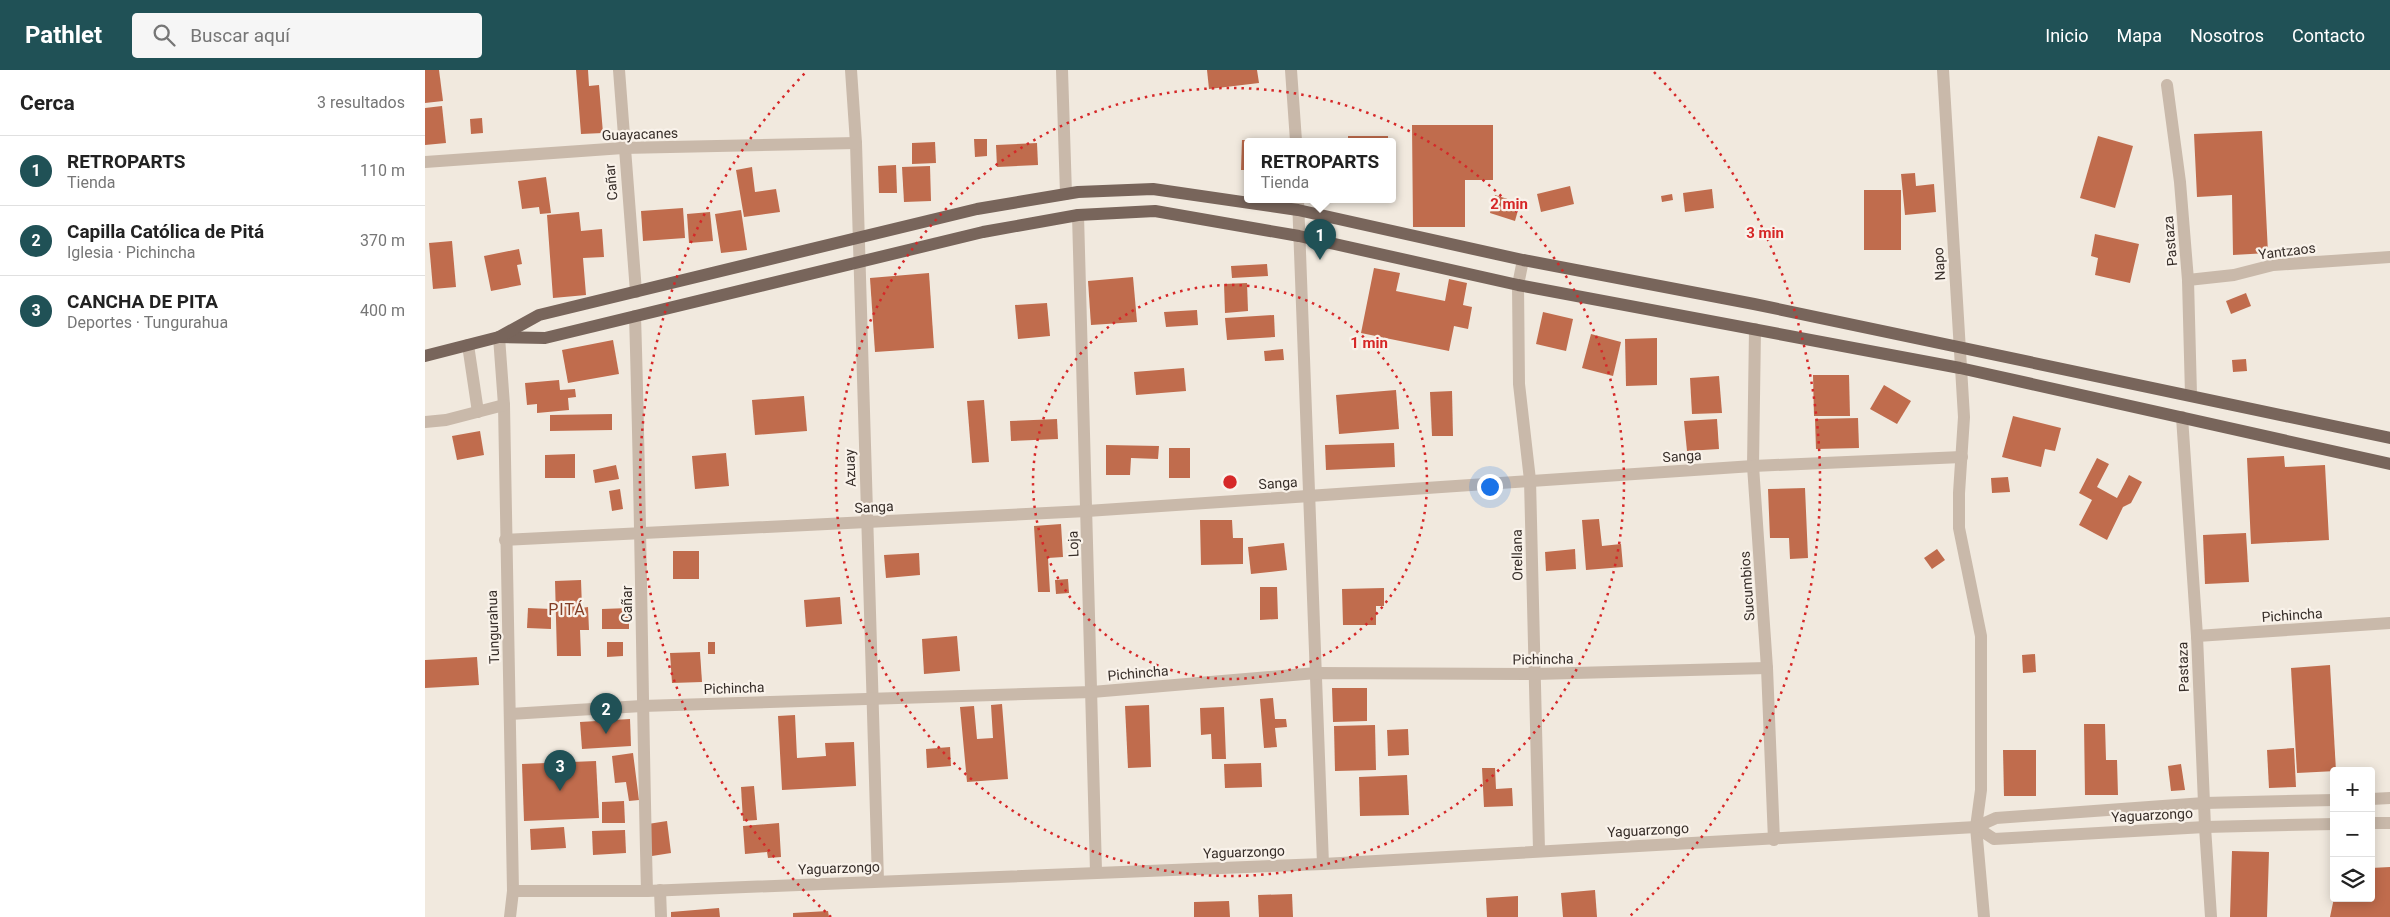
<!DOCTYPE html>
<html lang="es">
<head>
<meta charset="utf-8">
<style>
  body { margin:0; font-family:Roboto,sans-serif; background:#f6f6f6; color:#222 }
  .controls { position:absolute; right:15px; bottom:15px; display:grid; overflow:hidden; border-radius:5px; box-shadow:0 2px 12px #0003 }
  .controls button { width:45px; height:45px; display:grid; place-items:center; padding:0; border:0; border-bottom:1px solid #e0e0e0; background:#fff; color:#222; font:25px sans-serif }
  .you { position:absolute; left:1064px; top:416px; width:18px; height:18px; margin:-12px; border:4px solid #fff; border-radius:50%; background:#1a73e8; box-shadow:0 0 0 8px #1a73e833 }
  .badge { display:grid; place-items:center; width:32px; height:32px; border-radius:50%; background:#205156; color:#fff; font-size:16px; font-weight:700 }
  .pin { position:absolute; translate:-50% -41px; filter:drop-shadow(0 1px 2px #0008) }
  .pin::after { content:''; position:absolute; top:26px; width:18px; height:15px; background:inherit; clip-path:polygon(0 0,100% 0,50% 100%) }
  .popup { position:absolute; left:819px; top:68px; width:152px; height:65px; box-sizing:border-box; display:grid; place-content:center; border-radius:5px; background:#fff; filter:drop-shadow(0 1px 4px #0005); font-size:16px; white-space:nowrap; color:#767676 }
  .popup b { font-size:19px; color:#222 }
  .popup::after { content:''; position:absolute; left:50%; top:100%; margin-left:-10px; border:10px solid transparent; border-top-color:#fff }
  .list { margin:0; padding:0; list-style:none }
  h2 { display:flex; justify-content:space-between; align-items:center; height:65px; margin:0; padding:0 20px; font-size:21px }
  h2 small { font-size:16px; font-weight:400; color:#767676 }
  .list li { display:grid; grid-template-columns:32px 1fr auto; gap:15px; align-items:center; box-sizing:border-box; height:70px; padding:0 20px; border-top:1px solid #e0e0e0 }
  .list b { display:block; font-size:19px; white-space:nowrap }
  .list p { margin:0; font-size:16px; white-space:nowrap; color:#767676 }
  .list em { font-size:16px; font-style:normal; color:#767676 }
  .icon { flex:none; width:28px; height:28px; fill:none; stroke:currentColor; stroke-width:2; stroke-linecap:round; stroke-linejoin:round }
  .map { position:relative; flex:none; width:1965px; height:847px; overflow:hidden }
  header { display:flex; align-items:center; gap:30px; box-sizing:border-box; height:70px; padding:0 25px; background:#205156; color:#fff }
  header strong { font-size:24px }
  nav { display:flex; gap:28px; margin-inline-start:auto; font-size:18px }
  .search { width:350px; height:45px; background:#f6f6f6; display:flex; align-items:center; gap:12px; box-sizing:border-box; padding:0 18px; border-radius:5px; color:#767676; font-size:19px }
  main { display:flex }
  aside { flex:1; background:#fff }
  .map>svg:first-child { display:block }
  .building { fill:#c06c4d }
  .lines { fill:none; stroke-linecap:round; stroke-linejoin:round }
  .minor { stroke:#c9b9aa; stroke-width:12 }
  .major { stroke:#78655b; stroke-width:12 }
  .ring { fill:none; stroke:#d62828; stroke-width:2.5; stroke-dasharray:2.5 5 }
  .labels { text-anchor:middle; stroke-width:4.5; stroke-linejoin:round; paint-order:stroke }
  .street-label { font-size:14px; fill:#372e29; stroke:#f9f2ea }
  .quarter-label { font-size:16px; letter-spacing:1px; fill:#823e26; stroke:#f9f2ea }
  .centre { fill:#d62828; stroke:#f9f2ea; stroke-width:2.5 }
  .ring-label { font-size:15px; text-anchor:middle; font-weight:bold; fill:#d62828; stroke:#f9f2ea; stroke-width:4.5; stroke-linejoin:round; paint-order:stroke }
</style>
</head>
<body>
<header>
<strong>Pathlet</strong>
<div class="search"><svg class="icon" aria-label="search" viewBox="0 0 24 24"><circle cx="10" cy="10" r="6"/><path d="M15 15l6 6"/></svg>Buscar aquí</div>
<nav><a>Inicio</a><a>Mapa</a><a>Nosotros</a><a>Contacto</a></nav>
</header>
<main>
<aside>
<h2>Cerca<small>3 resultados</small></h2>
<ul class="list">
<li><span class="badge">1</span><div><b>RETROPARTS</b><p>Tienda</p></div><em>110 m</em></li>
<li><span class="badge">2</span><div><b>Capilla Católica de Pitá</b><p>Iglesia · Pichincha</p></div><em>370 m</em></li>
<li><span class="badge">3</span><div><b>CANCHA DE PITA</b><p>Deportes · Tungurahua</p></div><em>400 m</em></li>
</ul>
</aside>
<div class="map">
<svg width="1965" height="847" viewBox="0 0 1965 847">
  <rect width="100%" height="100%" fill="#f1e9de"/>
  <g class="building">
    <polygon points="0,0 14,0 18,31 0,33"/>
    <polygon points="151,0 163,0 164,16 174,15 178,63 156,64"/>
    <polygon points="782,0 832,0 834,13 784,19"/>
    <polygon points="17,36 21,73 0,75 0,38"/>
    <polygon points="57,48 58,63 46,64 45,49"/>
    <polygon points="987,55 1068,55 1068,110 1040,110 1040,157 988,157"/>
    <polygon points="1837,61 1843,183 1808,185 1807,125 1772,127 1769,64"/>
    <rect x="923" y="66" width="40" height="5"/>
    <polygon points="1673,66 1708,76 1690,138 1655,128"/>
    <polygon points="549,69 562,69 562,86 550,87"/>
    <polygon points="817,70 822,70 822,100 816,100"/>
    <polygon points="510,72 511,93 487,94 487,73"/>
    <polygon points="612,73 613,95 572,97 571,75"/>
    <polygon points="471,95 472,123 454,123 453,96"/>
    <polygon points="505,96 506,131 479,132 477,97"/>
    <polygon points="327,97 330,122 351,119 355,142 319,147 311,100"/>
    <polygon points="1490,103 1491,116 1509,114 1511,142 1480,145 1476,104"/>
    <polygon points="121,107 126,143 115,144 114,137 97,139 93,111"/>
    <polygon points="1145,116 1149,134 1116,142 1112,124"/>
    <polygon points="1287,119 1289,138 1260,142 1258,123"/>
    <rect x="1439" y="120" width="37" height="60"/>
    <polygon points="1247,124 1248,130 1237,132 1236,126"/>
    <polygon points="1070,125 1095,133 1090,151 1065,143"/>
    <polygon points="258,138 260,168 218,171 216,141"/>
    <polygon points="316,140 322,180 296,183 290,144"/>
    <polygon points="154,142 156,161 177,159 179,187 158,188 161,225 128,228 122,145"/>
    <polygon points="285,142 288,171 264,173 262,144"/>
    <polygon points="1670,164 1714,174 1705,213 1670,205 1673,188 1666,186"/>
    <polygon points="27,171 31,217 8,219 4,173"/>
    <polygon points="94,179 97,194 92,195 96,215 66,221 59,186"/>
    <polygon points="842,194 843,206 807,208 806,196"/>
    <polygon points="949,198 975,203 971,221 1020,231 1024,209 1042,213 1038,235 1047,237 1043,259 1029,256 1024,281 936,263"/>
    <polygon points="504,203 509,278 450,282 445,208"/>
    <polygon points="708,207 712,252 666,255 663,211"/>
    <polygon points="822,213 823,241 800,243 799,214"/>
    <polygon points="1821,223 1826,236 1806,244 1801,231"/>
    <polygon points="622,233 625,266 593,269 590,235"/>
    <polygon points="772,240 773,255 741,257 739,242"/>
    <polygon points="1118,242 1148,249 1141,281 1111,274"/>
    <polygon points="849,245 850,267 802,270 800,248"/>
    <polygon points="1166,264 1196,272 1188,306 1157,298"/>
    <polygon points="1232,268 1232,315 1201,316 1200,269"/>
    <polygon points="188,270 194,304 143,313 137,280"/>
    <polygon points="858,279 859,290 840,291 839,281"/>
    <polygon points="1821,289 1822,301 1808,302 1807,290"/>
    <polygon points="759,298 761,321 711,325 709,302"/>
    <polygon points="1388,305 1424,305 1425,346 1389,346"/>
    <polygon points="1294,306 1297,343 1267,344 1265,308"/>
    <polygon points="134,310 135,320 150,319 151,327 143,328 144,340 112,343 112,334 102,335 100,313"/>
    <polygon points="1459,315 1486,331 1472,354 1445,339"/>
    <polygon points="971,320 974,359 914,364 911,325"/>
    <polygon points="1027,321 1028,366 1007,366 1005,322"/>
    <polygon points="379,326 382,361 330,365 327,330"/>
    <polygon points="559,330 564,392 547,393 542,331"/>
    <polygon points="187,344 187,360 125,361 125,345"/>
    <polygon points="1588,346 1636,358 1630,381 1620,379 1616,397 1577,387"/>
    <polygon points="1433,348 1434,378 1391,379 1390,349"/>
    <polygon points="632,349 633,369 586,371 585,351"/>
    <polygon points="1292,349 1294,379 1262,381 1259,351"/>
    <polygon points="55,361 59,385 32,390 27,366"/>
    <polygon points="969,373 970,397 901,400 900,375"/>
    <polygon points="681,375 734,376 733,389 706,388 705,405 681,405"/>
    <rect x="744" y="378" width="21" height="30"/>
    <polygon points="301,383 304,416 270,419 267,386"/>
    <polygon points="150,384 150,408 120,408 120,385"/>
    <polygon points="1859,386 1860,397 1900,395 1904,470 1826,474 1822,388"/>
    <polygon points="1672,388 1684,394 1672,417 1692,428 1704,405 1717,412 1706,433 1698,437 1682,470 1654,455 1667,430 1654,423"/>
    <polygon points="191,395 194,409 170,413 168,400"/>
    <polygon points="1583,407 1585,422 1567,423 1566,408"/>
    <polygon points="1380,418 1383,488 1365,489 1364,468 1345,468 1343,419"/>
    <polygon points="195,419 198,439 187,441 184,421"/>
    <polygon points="1174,449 1177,476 1196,474 1198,497 1161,500 1157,450"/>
    <polygon points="775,450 807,450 808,468 818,468 818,494 776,495"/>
    <polygon points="636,454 638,487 623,488 625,522 613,522 609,456"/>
    <polygon points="1821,463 1824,512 1780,514 1778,465"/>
    <polygon points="859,473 862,500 826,504 823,477"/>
    <polygon points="1150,479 1151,499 1121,501 1120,482"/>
    <polygon points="1512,479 1520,490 1507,499 1499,488"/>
    <rect x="248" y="481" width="26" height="28"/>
    <polygon points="494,483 495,505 461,508 459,485"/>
    <polygon points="643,509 644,523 631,524 630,510"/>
    <polygon points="156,510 157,538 163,537 164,560 155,560 156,586 132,586 130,511"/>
    <polygon points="835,517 852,517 853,549 835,550"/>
    <polygon points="959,518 959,536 951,536 951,555 918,555 917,519"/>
    <polygon points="415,527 417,554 381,557 379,530"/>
    <polygon points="103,538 126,539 126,559 102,558"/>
    <polygon points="204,538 204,559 177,559 177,539"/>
    <polygon points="532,566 535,601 499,604 497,569"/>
    <polygon points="182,572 198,572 198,586 182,587"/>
    <rect x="283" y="572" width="7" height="12"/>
    <polygon points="275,582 277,612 247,613 245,583"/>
    <polygon points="1610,584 1611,602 1598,603 1597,585"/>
    <polygon points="52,587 54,615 0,618 0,590"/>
    <polygon points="1905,595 1911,701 1872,703 1866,598"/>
    <polygon points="907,618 942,618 942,651 908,652"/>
    <polygon points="848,628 850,649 861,649 862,657 850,658 852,677 839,678 835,629"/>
    <polygon points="577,634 583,709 542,712 535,637 549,636 552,669 568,668 566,635"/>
    <polygon points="724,635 726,697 703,698 700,636"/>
    <polygon points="799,637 801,689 787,689 786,664 776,665 775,638"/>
    <polygon points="370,645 372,688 401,686 400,673 429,672 431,716 357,720 353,646"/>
    <polygon points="205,649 206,676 157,679 155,652"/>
    <polygon points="1659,654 1680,654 1681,690 1692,690 1693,725 1660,725"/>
    <polygon points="950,655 951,700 910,701 909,656"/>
    <polygon points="983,659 984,685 963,686 962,660"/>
    <polygon points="525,677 526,696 502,698 501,679"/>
    <polygon points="1869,678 1871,717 1844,718 1842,680"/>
    <polygon points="1578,680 1611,680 1611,726 1579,726"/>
    <polygon points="208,683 214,730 204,731 201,712 190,713 187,686"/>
    <polygon points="171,691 174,748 99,751 97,694"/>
    <polygon points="836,693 837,717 800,718 799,694"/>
    <polygon points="1756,694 1760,720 1746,721 1743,696"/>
    <polygon points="1057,698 1070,698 1071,719 1087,718 1088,736 1059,737"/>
    <polygon points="982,705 984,745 935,746 934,707"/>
    <polygon points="329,716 332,750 318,751 316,717"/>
    <polygon points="199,731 200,753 177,753 177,732"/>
    <polygon points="242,751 246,783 227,786 223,754"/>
    <polygon points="354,753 356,787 343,788 342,782 320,784 318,756"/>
    <polygon points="139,757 141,778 106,780 105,759"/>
    <polygon points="200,760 201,783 168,785 167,761"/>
    <polygon points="1807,781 1844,782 1842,847 1805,847"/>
    <polygon points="1965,797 1965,847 1905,847 1909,828 1946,828 1946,798"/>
    <polygon points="1170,820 1172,847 1138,847 1136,823"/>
    <polygon points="867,824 868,847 834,847 833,825"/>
    <polygon points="1093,826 1093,847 1062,847 1061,828"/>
    <polygon points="804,831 805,847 769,847 769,832"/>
    <polygon points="294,838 295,847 246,847 246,842"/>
    <polygon points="403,841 404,847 368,847 368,843"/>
  </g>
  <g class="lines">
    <g class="minor">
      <polyline points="194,0 211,222"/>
      <polyline points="426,0 431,73 453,811"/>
      <polyline points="637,0 641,124"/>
      <polyline points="866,0 871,71"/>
      <polyline points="1518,0 1539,347 1534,423 1534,458 1556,566 1556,720 1551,757 1559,847"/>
      <polyline points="1742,15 1755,112 1763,210 1766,325"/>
      <polyline points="0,92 198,78 431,73"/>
      <polyline points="873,129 898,794"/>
      <polyline points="653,145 671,801"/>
      <polyline points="1098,190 1093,215 1094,314 1105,410 1114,780"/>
      <polyline points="1763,210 1809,205 1848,195 1965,187"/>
      <path d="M 210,246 C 216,438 217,629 222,821"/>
      <polyline points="1330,259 1328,396 1342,598 1349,770"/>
      <polyline points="74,267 79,335 88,821 85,847"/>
      <polyline points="43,275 53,342"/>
      <polyline points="1757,347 1772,566 1780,757 1786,847"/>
      <polyline points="0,352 21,350 79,335"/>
      <polyline points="80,470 662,441 1328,396 1537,387"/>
      <polyline points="1772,566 1965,553"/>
      <polyline points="85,644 217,636 667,622 891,603 1110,604 1342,598"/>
      <polyline points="1946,729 1965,728"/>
      <polyline points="1946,753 1965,753"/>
      <polyline points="1551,757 1569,769 1780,757 1909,754"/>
      <polyline points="235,820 236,847"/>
      <polyline points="88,821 222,821 898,794 1551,757 1571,748 1779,733 1909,730"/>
    </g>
    <g class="major">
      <polyline points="74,267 120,268 558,162 653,145 730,141 874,166 1093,215 1535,298 1965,394"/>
      <polyline points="0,286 74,267 114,245 552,139 653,122 728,119 873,140 1098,190 1329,234 1965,368"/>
    </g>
  </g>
  <g class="ring">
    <circle cx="805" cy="412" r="197"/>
    <circle cx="805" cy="412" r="394"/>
    <path d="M406 847A590 590 0 0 1 381 2M1229 2A590 590 0 0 1 1204 847"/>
  </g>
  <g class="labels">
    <g class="street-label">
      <text transform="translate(215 64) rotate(-2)" y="5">Guayacanes</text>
      <text transform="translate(186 112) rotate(-95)" y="5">Cañar</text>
      <text transform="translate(1745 171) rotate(-95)" y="5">Pastaza</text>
      <text transform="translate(1862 181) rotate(-7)" y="5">Yantzaos</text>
      <text transform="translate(1514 194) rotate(-94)" y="5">Napo</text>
      <text transform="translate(1257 386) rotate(-4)" y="5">Sanga</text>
      <text transform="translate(425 398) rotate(-92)" y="5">Azuay</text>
      <text transform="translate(853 413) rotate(-4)" y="5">Sanga</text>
      <text transform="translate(449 437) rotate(-3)" y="5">Sanga</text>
      <text transform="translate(648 474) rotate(-92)" y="5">Loja</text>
      <text transform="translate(1092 485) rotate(-91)" y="5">Orellana</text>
      <text transform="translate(1322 516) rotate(-94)" y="5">Sucumbios</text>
      <text transform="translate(202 534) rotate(-90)" y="5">Cañar</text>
      <text transform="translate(1867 545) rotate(-4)" y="5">Pichincha</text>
      <text transform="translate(68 557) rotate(-92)" y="5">Tungurahua</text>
      <text transform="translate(1118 589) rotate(-1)" y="5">Pichincha</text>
      <text transform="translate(1758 597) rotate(-92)" y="5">Pastaza</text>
      <text transform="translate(713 603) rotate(-5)" y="5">Pichincha</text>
      <text transform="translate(309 618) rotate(-2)" y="5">Pichincha</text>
      <text transform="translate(1727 745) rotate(-3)" y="5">Yaguarzongo</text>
      <text transform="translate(1223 760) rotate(-3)" y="5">Yaguarzongo</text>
      <text transform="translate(819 782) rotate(-2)" y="5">Yaguarzongo</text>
      <text transform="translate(414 798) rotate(-2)" y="5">Yaguarzongo</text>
    </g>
    <g class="quarter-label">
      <text x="142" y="545">PITÁ</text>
    </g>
  </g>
  <circle cx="805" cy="412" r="8" class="centre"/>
  <g class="ring-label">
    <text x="1084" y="139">2 min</text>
    <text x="1340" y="168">3 min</text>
    <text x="944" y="278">1 min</text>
  </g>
</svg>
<div class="controls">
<button>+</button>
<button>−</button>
<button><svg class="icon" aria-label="layers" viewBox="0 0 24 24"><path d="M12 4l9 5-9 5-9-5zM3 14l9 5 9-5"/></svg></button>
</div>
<div class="you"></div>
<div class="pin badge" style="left:895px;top:190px">1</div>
<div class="popup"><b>RETROPARTS</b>Tienda</div>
<div class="pin badge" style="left:181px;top:664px">2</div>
<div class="pin badge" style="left:135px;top:721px">3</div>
</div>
</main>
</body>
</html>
